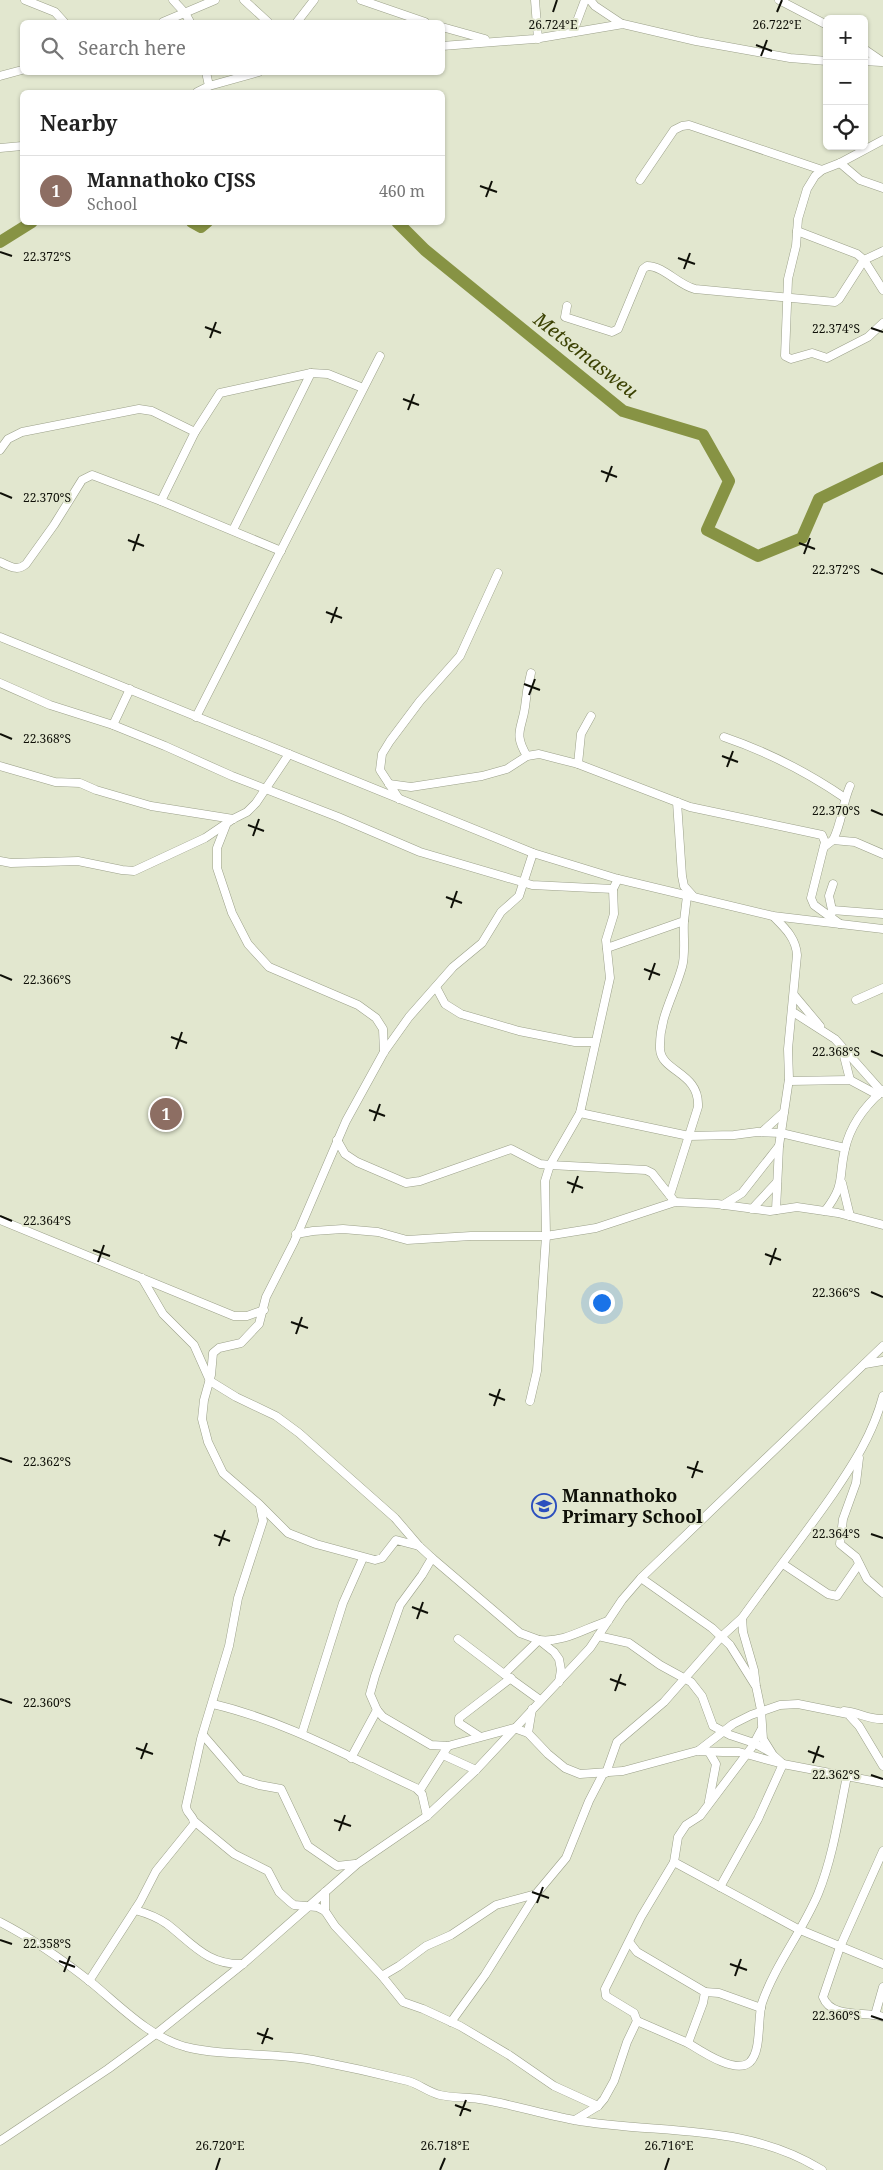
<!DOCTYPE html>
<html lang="en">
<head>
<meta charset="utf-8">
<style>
  body { margin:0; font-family:"Noto Serif",serif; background:#f6f6f6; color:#222 }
  .controls { position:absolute; right:15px; top:15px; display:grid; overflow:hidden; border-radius:8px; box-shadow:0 1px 4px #0004 }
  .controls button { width:45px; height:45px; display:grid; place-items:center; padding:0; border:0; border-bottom:1px solid #e0e0e0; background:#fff; color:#222; font:25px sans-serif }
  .you { position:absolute; left:601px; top:1302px; width:18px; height:18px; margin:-12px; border:4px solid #fff; border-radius:50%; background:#1a73e8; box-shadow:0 0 0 8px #1a73e833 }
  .badge { display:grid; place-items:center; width:32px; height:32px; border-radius:50%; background:#2c4fbe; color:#fff; font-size:16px; font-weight:700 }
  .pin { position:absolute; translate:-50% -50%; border:2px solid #fff; box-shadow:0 1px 5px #0006 }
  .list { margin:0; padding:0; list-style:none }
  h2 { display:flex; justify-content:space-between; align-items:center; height:65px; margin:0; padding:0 20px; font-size:21px }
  h2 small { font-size:16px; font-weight:400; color:#767676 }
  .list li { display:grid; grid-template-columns:32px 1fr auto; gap:15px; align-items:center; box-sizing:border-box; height:70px; padding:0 20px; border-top:1px solid #e0e0e0 }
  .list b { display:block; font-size:19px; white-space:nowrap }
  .list p { margin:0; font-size:16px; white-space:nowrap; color:#767676 }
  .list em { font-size:16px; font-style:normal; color:#767676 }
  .icon { flex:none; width:28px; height:28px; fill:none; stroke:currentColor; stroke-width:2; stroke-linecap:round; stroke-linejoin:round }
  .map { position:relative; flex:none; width:883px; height:2170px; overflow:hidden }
  .search { position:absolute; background:#fff; box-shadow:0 1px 4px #0004; left:20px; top:20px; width:425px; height:55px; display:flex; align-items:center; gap:12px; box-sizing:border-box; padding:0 18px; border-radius:8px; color:#767676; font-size:19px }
  .panel { position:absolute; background:#fff; box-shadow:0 1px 4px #0004; left:20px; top:90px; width:425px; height:135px; border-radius:8px }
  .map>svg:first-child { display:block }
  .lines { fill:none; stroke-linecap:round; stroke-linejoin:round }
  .river { stroke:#879344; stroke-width:12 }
  .minor-casing { stroke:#9ba089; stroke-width:9 }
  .minor { stroke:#fff; stroke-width:8 }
  .ticks { fill:none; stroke:#0f1008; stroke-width:2 }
  .labels { text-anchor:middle; stroke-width:4; stroke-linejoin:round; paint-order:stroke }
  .poi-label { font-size:18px; font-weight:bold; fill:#0f1008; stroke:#e2e7cf; text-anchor:start }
  .water-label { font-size:19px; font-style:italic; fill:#3b4102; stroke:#e2e7cf }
  .ticks-label { font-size:12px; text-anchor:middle; fill:#0f1008; stroke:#e2e7cf; stroke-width:4; stroke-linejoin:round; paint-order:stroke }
</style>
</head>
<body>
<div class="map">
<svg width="883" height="2170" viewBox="0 0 883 2170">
  <rect width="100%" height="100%" fill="#e2e7cf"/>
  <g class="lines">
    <g class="river">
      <polyline points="192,222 201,227 207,222"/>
      <polyline points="397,222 425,250 623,411 703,435 729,481 707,530 758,556 802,538 819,499 883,468"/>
      <polyline points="0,242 32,222"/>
    </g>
    <defs>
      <g id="minor">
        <polyline points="25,0 55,12 64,22"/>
        <polyline points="173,0 185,13 190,22"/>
        <polyline points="244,0 268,22"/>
        <polyline points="361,0 425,22"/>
        <polyline points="535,0 538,39"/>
        <polyline points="590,0 595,6 622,24"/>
        <polyline points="779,0 827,25"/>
        <polyline points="163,22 215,0"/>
        <polyline points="297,22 314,0"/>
        <polyline points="442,27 485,39"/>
        <polyline points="573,32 585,0"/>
        <polyline points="442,46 534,39 623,24 696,41 790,58 827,61"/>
        <polyline points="864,49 883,62"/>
        <polyline points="864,61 881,62"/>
        <polyline points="0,76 22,70"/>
        <polyline points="209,86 259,72"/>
        <polyline points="197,92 209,86 206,72"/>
        <polyline points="883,140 840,163 822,170 815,176 807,189 798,219 796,246 788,279 785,356 791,359 812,353 827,358 868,337 883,323"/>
        <polyline points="0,148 22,146"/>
        <polyline points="840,163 860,180 883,188"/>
        <polyline points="640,180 674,130 682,126 689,125 822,170"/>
        <polyline points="797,231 857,254 864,260 883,290"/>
        <path d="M 567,306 L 565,317 L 612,332 L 618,329 L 643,269 L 647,266 C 664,266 678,285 695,289 L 835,302 L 839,299 L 864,260 L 883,251"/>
        <polyline points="0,450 8,439 22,432 139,409 152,411 195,432"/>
        <polyline points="161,501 195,432 220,393 311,373 328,374 363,388"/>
        <polyline points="233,530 311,373"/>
        <path d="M 0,562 C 10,566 17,572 26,564 L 54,525 L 82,480 L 92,475 L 161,501 L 281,551"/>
        <polyline points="0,637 533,853 618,879 773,916 883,929"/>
        <polyline points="0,683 50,705 113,725 165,746 232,776 338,817 420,852 532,885 613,889 618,879"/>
        <polyline points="196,717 380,356"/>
        <polyline points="113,725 130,689"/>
        <path d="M 724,737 C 768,752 807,772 845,798"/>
        <path d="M 527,756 C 513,733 522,729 525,707 C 526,695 528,684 531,673"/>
        <polyline points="578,764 581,734 591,716"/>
        <polyline points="0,766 55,782 80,783 96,790 151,806 233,819"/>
        <polyline points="389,784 411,787 482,776 507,769 527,756 539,754 578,764 690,807 822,835 825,842 811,898 814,905 840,924"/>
        <polyline points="399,799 380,770 382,754 390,741 420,701 460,656 498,573"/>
        <polyline points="677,802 682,876 684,886 693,896"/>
        <polyline points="226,825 217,848 217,868 232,913 248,944 269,967 358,1005 376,1018 383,1029 384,1052"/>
        <path d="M 833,840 C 842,823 842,804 850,786"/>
        <polyline points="824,847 833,840 855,842 883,854"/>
        <polyline points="0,861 11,863 78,861 122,870 134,871 205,838 233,819 247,812 256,803 289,754"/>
        <polyline points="832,910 829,896 833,884"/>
        <path d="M 773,916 C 785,928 796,938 797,955 L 788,1049 L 789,1079 L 779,1146 L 776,1210"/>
        <polyline points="831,917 832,910 883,914"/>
        <polyline points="607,948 684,921 687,896"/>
        <polyline points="436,987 445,1004 461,1014 519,1031 575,1042 595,1042"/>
        <polyline points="794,995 820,1026"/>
        <polyline points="856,1000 883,988"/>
        <polyline points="793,1012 835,1039 883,1093"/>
        <polyline points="842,1048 850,1080"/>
        <polyline points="789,1081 850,1080 878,1095"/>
        <polyline points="580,1113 689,1136 734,1135 757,1132 781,1133 845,1148"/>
        <polyline points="762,1132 784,1112"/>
        <polyline points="337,1140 345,1154 357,1162 406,1183 420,1181 511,1149 540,1164 550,1165 646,1170 652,1173 675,1202"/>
        <polyline points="842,1183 850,1216"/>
        <path d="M 670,1195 L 698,1107 C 700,1072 661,1072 660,1049 C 659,1017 674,996 682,967 C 686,954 683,935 684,921"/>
        <polyline points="723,1205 742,1193 779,1146"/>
        <polyline points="752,1209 777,1182"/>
        <path d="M 825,1211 C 846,1184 838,1178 845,1149 C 850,1126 866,1105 883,1090"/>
        <polyline points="0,1220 234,1316 247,1316 264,1310"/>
        <polyline points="296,1234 313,1231 343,1229 378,1232 407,1240 471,1236 546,1236 596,1228 675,1202 717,1204 770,1211 797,1207 838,1213 883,1225"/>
        <polyline points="142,1278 163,1314 194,1345 210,1381 236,1397 276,1416 299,1433 395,1518 419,1546 432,1558 520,1633 539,1640 554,1652 559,1659 561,1670 559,1682"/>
        <polyline points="865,1364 883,1361"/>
        <polyline points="530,1401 537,1371 546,1236 545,1181 550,1165 580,1113 610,978 606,940 614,914 613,889"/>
        <polyline points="859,1458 856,1483 843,1519 840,1544 856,1557 867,1579 883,1593"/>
        <polyline points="419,1546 396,1540 382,1558 375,1560 316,1544 288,1533 259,1504 223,1473 208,1442 202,1419 204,1400 211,1375 213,1353 219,1348 241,1343 259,1324 266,1297 294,1242 346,1121 384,1052 409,1017 453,967 482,943 501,912 519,896 533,853"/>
        <polyline points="432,1558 422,1575 400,1605 375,1676 370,1694 377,1710 383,1717 431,1745 448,1746 514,1728 528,1733"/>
        <polyline points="783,1564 828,1594 837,1596 859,1564"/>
        <polyline points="641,1578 712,1628 730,1645 755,1685"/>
        <polyline points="598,1636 629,1643 660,1665 691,1682 702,1696 713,1726 730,1735 754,1743 770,1752"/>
        <polyline points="458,1639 504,1674"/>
        <path d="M 540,1700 L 504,1674 L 539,1640 C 564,1643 585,1628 608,1621"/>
        <path d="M 213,1704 C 285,1721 349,1757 416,1788 L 422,1794 L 427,1816"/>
        <polyline points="532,1709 528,1733 548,1754 565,1768 580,1774 623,1771 697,1751 723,1752 739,1752 783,1764 883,1783"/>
        <path d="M 844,1711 C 858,1712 869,1720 883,1719"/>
        <polyline points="761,1730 752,1747 700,1816 686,1825 678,1837 674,1862 798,1929 883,1964"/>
        <polyline points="302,1733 343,1603 363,1558"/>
        <polyline points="203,1735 241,1779 259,1785 281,1789 308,1846 337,1866 355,1864"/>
        <polyline points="479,1736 459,1723 459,1718 511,1678"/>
        <polyline points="698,1751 733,1724 751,1715 780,1705 798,1704 848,1714 859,1726 883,1766"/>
        <polyline points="443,1755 476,1770"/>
        <polyline points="351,1758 377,1710"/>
        <polyline points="606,1773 617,1742 664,1702 721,1637 742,1618"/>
        <polyline points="420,1790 448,1746"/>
        <polyline points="709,1801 716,1764 709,1752"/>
        <polyline points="194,1821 234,1854 268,1871 279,1892 290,1902 294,1905 317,1907 325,1911 335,1926 382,1976 399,1966 426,1946 451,1935 496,1905 536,1894 566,1858 589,1801 603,1774"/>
        <path d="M 883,1851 L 840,1947 L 823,1997 C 831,2019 866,2011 883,2017"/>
        <path d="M 720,1887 L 758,1819 L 783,1764 L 773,1755 L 763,1739 L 761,1710 L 756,1686 L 754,1670 L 743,1632 L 742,1618 C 772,1576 804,1536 833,1494 C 854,1463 873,1434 883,1396"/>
        <path d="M 135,1910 C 146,1913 157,1917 167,1924 C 193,1944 207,1965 243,1964"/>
        <polyline points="325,1911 325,1892"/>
        <path d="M 0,1922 C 33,1939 63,1960 92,1983 C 120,2006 149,2037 186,2047 C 228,2057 271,2052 313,2060 C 344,2066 376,2073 408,2081 C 419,2084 428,2092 440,2095 C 453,2098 466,2097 479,2099 C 511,2104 542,2114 574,2120 C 659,2135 745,2122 822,2170"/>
        <path d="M 630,1943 L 637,1952 L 705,1992 L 703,2003 L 688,2043 C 701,2051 736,2075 750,2062 C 762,2050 757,2019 762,2003 C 775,1965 802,1932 818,1894 C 833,1857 839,1815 847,1776"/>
        <polyline points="382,1976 403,2002 423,2009 460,2026 509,2055 554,2086 598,2106"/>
        <path d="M 89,1981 L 140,1902 L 156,1871 L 194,1824 C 195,1816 186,1814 186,1806 L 201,1739 L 229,1646 L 238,1598 L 263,1521 L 260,1506"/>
        <polyline points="705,1992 719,1993 761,2008"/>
        <polyline points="875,2015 883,1987"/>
        <polyline points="637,2021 688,2043"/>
        <polyline points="451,2022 485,1975 536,1894"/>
        <polyline points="575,2120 598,2106 604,2099 614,2081 627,2042 637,2021 634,2013 606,1996 605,1989 641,1917 674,1862"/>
        <polyline points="0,2141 108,2069 157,2033 243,1964 357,1864 427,1816 476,1770 590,1648 622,1600 641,1578 883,1346"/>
      </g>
    </defs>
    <use href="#minor" class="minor-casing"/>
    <use href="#minor" class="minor"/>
  </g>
  <path class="ticks" d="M 553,12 L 557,0M 777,12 L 782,0M 756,45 L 772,51M 761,56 L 767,40M 480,186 L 497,192M 486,197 L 492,181M 0,252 L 12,256M 678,258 L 695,264M 684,269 L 690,253M 205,327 L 221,333M 871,328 L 883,332M 210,338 L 216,322M 403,399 L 419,405M 408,410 L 414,394M 601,471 L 617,477M 606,482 L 612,466M 0,493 L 12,498M 128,540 L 144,546M 799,543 L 815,549M 133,551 L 139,534M 804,554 L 810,538M 871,569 L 883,574M 326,612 L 342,618M 331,623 L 337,607M 524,684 L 540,690M 529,695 L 535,679M 0,734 L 12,739M 722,756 L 738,762M 727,767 L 733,751M 871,810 L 883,815M 248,825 L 264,831M 253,836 L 259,819M 446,897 L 462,903M 451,908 L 457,891M 644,969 L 660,975M 0,975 L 12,980M 649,980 L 655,963M 171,1037 L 187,1043M 176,1049 L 182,1032M 871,1051 L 883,1056M 369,1110 L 385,1116M 374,1121 L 380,1104M 567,1182 L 583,1188M 572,1193 L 578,1176M 0,1216 L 12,1221M 93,1250 L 110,1256M 765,1254 L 781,1260M 98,1262 L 104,1245M 770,1265 L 776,1248M 871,1292 L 883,1297M 291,1322 L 308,1328M 296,1334 L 302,1317M 489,1394 L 505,1400M 494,1406 L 500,1389M 0,1458 L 12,1462M 687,1467 L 703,1472M 692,1478 L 698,1461M 871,1534 L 883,1538M 214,1535 L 230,1541M 219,1546 L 225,1530M 412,1607 L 428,1613M 417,1619 L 423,1602M 610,1679 L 626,1685M 615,1691 L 621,1674M 0,1699 L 12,1703M 136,1748 L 153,1754M 808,1751 L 824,1757M 141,1759 L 147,1743M 813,1763 L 819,1746M 871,1775 L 883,1779M 334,1820 L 351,1826M 339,1831 L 345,1815M 532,1892 L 549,1898M 537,1903 L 543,1887M 0,1940 L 12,1944M 59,1961 L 75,1967M 730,1964 L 747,1970M 64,1972 L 70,1956M 735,1976 L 741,1959M 871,2016 L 883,2020M 257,2033 L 273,2039M 262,2044 L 268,2028M 455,2105 L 471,2111M 460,2116 L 466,2100M 216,2170 L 220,2158M 440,2170 L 445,2158M 665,2170 L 669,2158"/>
  <defs>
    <symbol id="school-ring" viewBox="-11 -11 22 22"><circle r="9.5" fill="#e2e7cf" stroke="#2c4fbe" stroke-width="1.5"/><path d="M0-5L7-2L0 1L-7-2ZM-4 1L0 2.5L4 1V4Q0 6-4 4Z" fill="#2c4fbe"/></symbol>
  </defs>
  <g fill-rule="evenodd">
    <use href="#school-ring" x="530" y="1492" width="28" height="28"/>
  </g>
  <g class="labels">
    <g class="poi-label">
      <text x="562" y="1502">Mannathoko<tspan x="562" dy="21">Primary School</tspan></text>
    </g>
    <g class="water-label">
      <text transform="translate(586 355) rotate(38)" y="7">Metsemasweu</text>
    </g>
  </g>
  <g class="ticks-label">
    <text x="553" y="29">26.724°E</text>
    <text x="777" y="29">26.722°E</text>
    <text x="47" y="261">22.372°S</text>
    <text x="836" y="333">22.374°S</text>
    <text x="47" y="502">22.370°S</text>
    <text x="836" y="574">22.372°S</text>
    <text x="47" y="743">22.368°S</text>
    <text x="836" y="815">22.370°S</text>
    <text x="47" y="984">22.366°S</text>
    <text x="836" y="1056">22.368°S</text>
    <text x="47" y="1225">22.364°S</text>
    <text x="836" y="1297">22.366°S</text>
    <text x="47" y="1466">22.362°S</text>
    <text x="836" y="1538">22.364°S</text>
    <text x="47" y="1707">22.360°S</text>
    <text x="836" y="1779">22.362°S</text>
    <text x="47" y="1948">22.358°S</text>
    <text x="836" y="2020">22.360°S</text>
    <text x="220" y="2150">26.720°E</text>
    <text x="445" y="2150">26.718°E</text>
    <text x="669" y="2150">26.716°E</text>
  </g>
</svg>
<div class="controls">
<button>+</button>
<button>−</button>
<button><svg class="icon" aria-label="locate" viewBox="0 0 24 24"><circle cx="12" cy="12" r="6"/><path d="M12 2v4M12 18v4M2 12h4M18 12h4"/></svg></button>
</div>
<div class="you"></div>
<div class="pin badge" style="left:166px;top:1114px;background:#8d6e63">1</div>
<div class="search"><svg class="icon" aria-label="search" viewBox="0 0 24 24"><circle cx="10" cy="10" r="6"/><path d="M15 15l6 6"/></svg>Search here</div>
<section class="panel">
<h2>Nearby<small></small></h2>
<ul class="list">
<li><span class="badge" style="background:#8d6e63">1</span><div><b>Mannathoko CJSS</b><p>School</p></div><em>460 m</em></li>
</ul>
</section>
</div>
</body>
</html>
